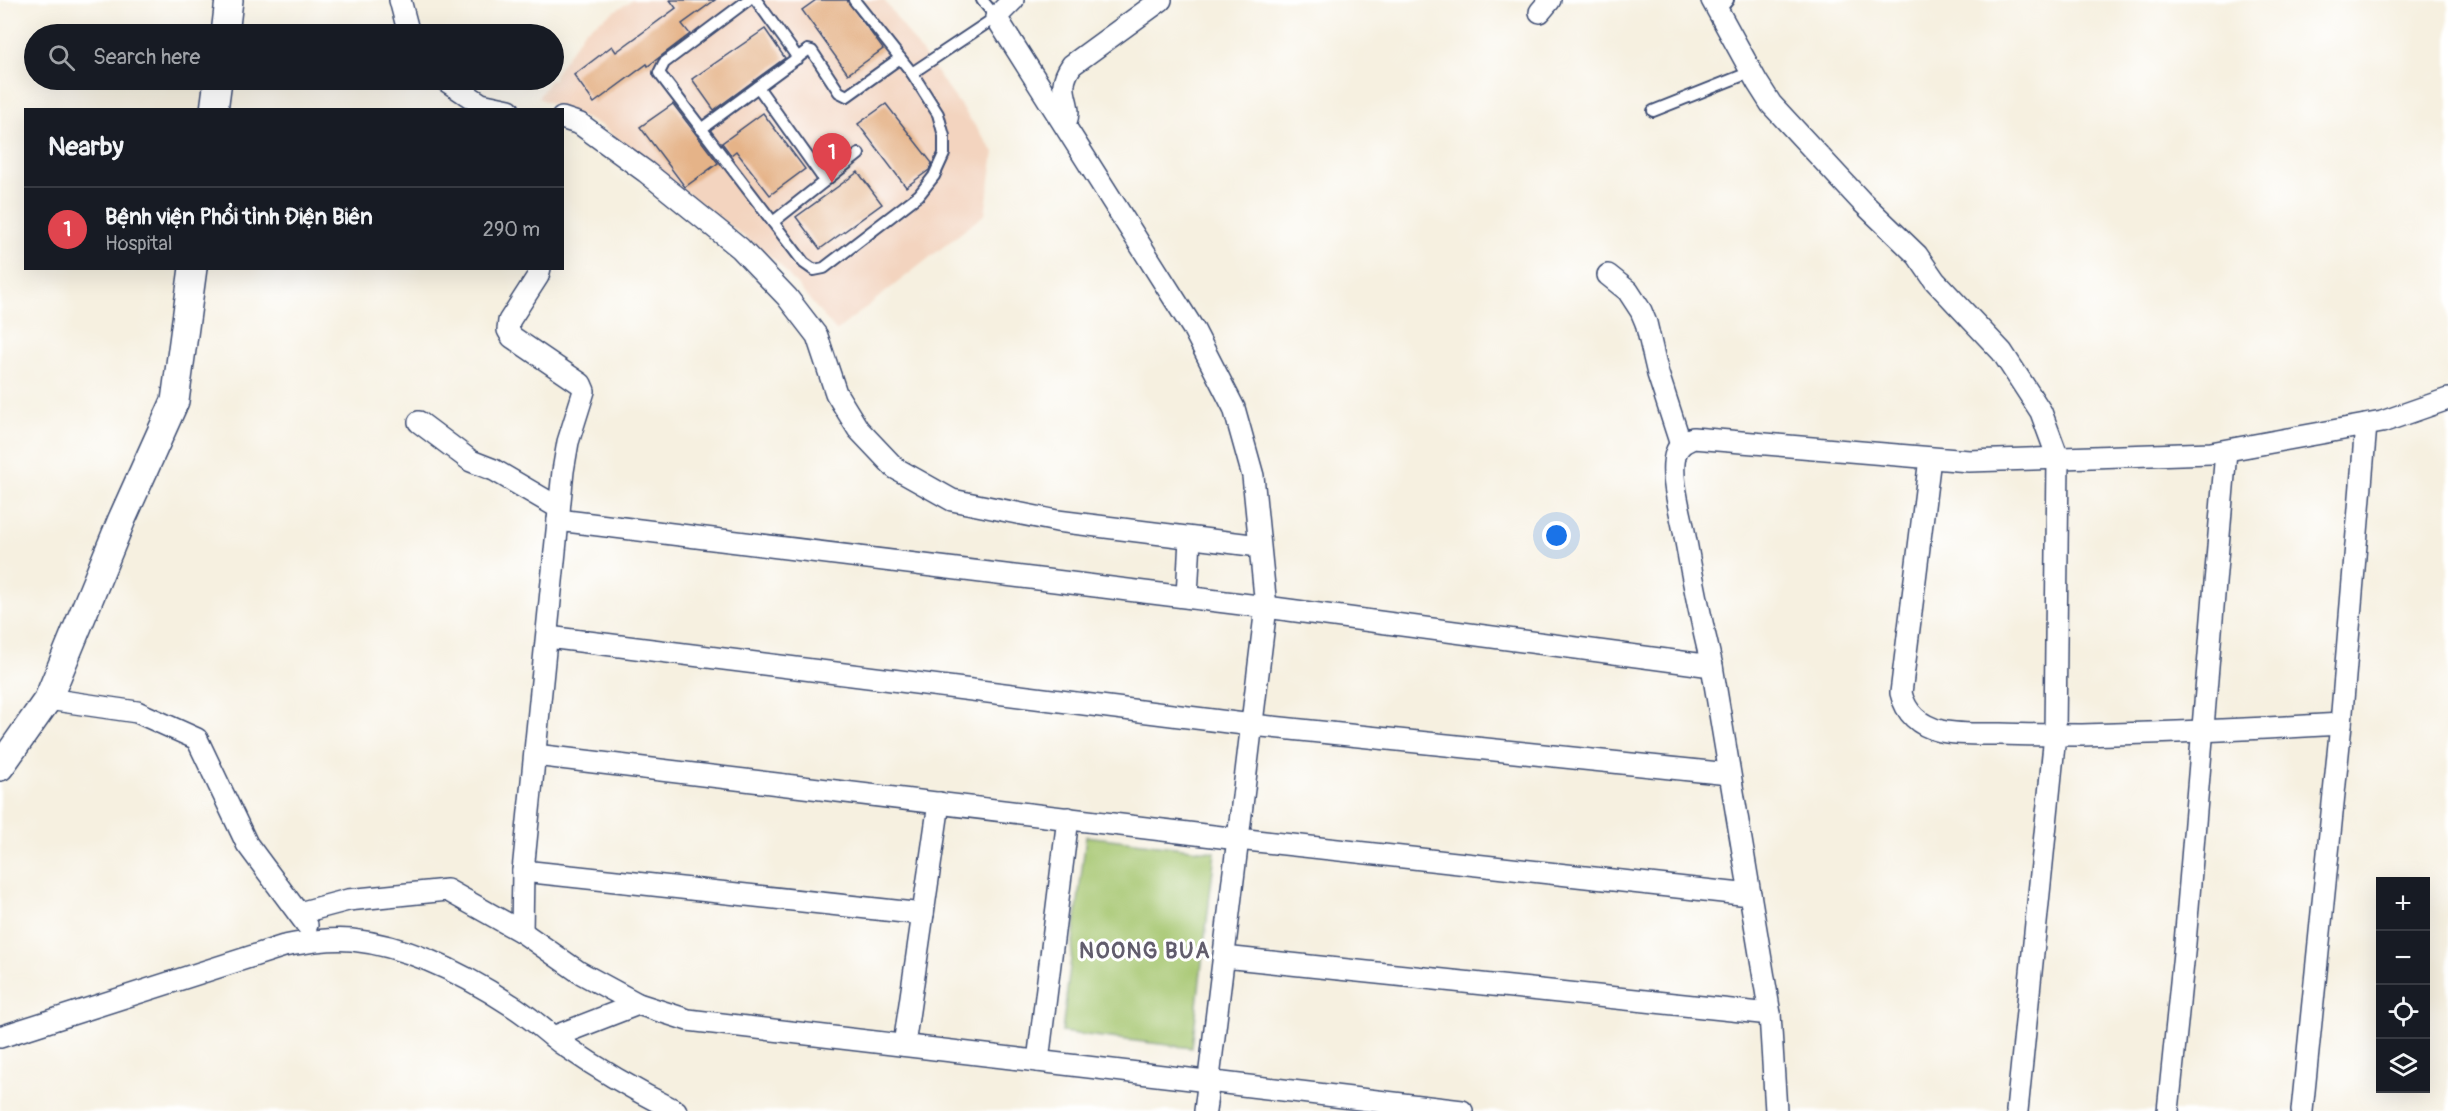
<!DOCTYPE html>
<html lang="en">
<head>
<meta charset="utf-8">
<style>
  body { margin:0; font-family:Pangolin,sans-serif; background:#242831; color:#f1f3f6 }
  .controls { position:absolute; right:18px; bottom:18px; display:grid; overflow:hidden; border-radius:0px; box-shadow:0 6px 24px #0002 }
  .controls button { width:54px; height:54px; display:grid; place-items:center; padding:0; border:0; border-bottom:2px solid #363941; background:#171b24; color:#f1f3f6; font:30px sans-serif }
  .you { position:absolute; left:1557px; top:536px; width:21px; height:21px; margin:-15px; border:4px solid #fff; border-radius:50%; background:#1a73e8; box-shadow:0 0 0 9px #1a73e833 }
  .badge { display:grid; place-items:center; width:39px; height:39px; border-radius:50%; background:#0f766e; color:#fff; font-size:20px; font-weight:700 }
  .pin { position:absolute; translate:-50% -50px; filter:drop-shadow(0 2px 3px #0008) }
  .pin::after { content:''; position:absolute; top:32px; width:21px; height:18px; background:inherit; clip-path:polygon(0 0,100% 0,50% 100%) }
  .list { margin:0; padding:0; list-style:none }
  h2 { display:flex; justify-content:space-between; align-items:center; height:78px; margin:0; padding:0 24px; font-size:26px }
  h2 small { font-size:20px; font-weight:400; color:#9ea1a6 }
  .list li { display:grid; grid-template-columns:39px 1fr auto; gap:18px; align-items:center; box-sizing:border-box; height:84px; padding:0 24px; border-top:2px solid #363941 }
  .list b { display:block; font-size:22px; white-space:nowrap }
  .list p { margin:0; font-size:20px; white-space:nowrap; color:#9ea1a6 }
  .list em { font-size:20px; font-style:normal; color:#9ea1a6 }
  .icon { flex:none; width:33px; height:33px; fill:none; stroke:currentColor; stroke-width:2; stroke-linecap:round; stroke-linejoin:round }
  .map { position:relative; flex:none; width:2448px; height:1111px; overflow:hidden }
  .search { position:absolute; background:#171b24; box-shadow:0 6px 24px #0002; left:24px; top:24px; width:540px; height:66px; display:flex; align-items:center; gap:15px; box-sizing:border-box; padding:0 21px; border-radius:33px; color:#9ea1a6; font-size:22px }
  .panel { position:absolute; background:#171b24; box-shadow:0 6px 24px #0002; left:24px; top:108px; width:540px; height:162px; border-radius:0px }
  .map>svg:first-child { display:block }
  .built { fill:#f3d4bf }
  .green { fill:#a6c66f; stroke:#607a66; stroke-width:1.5 }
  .building { fill:#e5b388 }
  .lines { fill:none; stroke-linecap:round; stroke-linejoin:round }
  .service-casing { stroke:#3c4c72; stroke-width:14 }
  .minor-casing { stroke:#3c4c72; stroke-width:24 }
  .tertiary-casing { stroke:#3c4c72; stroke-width:30 }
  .service { stroke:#fff; stroke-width:10 }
  .minor { stroke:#fff; stroke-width:21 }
  .tertiary { stroke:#fff; stroke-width:27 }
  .labels { text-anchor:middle; stroke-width:6; stroke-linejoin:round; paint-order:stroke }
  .district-label { font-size:22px; font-weight:bold; letter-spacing:1.5px; fill:#625d6d; stroke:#fff }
</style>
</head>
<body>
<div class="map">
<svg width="2448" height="1111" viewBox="0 0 2448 1111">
  <rect width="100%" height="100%" fill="#fff"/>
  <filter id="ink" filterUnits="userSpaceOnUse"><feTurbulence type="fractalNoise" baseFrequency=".0167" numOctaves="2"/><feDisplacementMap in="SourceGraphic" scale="12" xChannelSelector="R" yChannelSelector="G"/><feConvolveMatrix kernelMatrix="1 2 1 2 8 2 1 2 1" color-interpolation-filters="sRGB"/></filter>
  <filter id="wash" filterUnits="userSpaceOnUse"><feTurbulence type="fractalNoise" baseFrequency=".008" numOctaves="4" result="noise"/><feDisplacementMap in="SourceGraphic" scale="24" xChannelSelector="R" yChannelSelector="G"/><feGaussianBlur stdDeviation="1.35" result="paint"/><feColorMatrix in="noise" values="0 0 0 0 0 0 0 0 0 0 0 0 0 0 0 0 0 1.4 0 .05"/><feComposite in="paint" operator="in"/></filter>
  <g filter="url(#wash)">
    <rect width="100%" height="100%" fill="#f6f0e0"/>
    <polygon class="built" points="632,0 884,0 994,152 985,214 836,331 778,263 600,125 538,98 550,80 554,80 554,75 585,30"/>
    <polygon class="green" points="1086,836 1215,852 1192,1048 1062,1032"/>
    <g id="blocks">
      <g class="building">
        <polygon points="670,0 715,0 682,24 690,34 648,66 647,64 594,103 574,75 612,46 616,52 676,8"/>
        <polygon points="816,0 847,0 883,49 848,74 802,10"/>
        <polygon points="765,29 785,58 714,110 692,79"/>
        <polygon points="673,104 718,163 685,187 640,127"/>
        <polygon points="886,104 932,163 929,170 906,187 858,124"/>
        <polygon points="763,113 805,169 770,195 736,151 731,155 722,143"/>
        <polygon points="858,172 882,204 820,249 796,217"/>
      </g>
    </g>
  </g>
  <g filter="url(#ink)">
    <use href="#blocks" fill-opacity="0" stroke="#3c4c72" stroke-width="1.5"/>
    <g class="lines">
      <defs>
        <g id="service">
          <polyline points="748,0 664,63 659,73 804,263 814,270 824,268 919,195 934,176 944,154 944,136 938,114 912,73 854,0"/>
          <polyline points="756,0 798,58"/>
          <polyline points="1718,12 1728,0"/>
          <polyline points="912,73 996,17 982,0"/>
          <polyline points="758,87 825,181"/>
          <polyline points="1653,111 1751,72"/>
          <polyline points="701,129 808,50 812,51 839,92 847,96 900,58"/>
          <polyline points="773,222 859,154"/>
        </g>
        <g id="minor">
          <polyline points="400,0 409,34"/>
          <polyline points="1013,0 996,17 1194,330 1234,408 1253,476 1266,607 1205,1111"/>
          <polyline points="1712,0 1757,82 1771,104 1861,201 1917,255 1935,281 2002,352 2041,412 2058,458 2055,735 2017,1111"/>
          <polyline points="1540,12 1550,0"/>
          <polyline points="445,80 481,104 509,110"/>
          <polyline points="562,118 580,124 646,172 740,248 787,297 817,336 836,393 858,429 895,468 952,500 1057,521 1259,546"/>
          <path d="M 1066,122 C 1074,101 1053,92 1072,65 L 1161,0"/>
          <polyline points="1608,275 1628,291 1641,311 1646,323 1658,374 1681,445"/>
          <polyline points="419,422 471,461 494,470 559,508"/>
          <path d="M 1930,458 L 1901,693 C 1906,714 1920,726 1941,731 C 1960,735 1981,734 2000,734 C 2028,735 2055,735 2082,735 C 2169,733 2255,729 2341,724"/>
          <polyline points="558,520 1266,607 1712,666"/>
          <polyline points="1187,597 1190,538"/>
          <polyline points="548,637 1252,725 1729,774"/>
          <polyline points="48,699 137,712 197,739 247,844 307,925"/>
          <polyline points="535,755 1238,839 1750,895"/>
          <polyline points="523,871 923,914"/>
          <polyline points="299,913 348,900 447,890 522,932 579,972 638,1004 688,1020 1462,1111"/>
          <polyline points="522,932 523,871 563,471 568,442 584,391 581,384 512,337 508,330 509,321 538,276 540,268"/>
          <polyline points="1224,957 1770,1014"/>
          <path d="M 0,1037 L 284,946 C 306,942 329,938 352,940 C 409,946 464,974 511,1005 C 529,1016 545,1031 562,1044 C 598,1069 636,1091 676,1111"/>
          <polyline points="553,1037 638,1004"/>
          <polyline points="904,1045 939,803"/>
          <polyline points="1038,1061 1068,818"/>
          <path d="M 1776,1111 L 1770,1014 L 1712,666 C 1701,621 1692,576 1684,531 C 1680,510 1669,473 1676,453 C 1679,444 1685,442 1693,438 L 1969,461 L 2211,453 L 2382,422 L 2448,399"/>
          <polyline points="2168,1111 2185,943 2226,451"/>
          <polyline points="2302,1111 2341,724 2366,425"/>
        </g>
        <g id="tertiary">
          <polyline points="225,34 229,0"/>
          <polyline points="214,110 218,80"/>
          <polyline points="0,767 48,699 122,519 175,401 193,268"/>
        </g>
      </defs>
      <use href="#service" class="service-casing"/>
      <use href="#minor" class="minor-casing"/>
      <use href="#tertiary" class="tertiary-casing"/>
      <use href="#service" class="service"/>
      <use href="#minor" class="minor"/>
      <use href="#tertiary" class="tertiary"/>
    </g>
  </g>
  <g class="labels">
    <g class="district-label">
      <text x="1145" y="958">NOONG BUA</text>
    </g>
  </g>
</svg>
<div class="controls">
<button>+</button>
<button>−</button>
<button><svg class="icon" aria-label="locate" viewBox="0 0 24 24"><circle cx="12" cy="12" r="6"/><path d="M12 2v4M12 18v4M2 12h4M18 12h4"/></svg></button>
<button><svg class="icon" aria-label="layers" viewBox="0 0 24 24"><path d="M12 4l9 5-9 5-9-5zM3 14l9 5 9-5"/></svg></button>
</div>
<div class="you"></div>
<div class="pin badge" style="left:832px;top:183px;background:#e0444e">1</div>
<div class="search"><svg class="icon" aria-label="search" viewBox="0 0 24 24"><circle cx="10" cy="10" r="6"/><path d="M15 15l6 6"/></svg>Search here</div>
<section class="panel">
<h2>Nearby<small></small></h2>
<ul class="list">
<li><span class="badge" style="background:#e0444e">1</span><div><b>Bệnh viện Phổi tỉnh Điện Biên</b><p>Hospital</p></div><em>290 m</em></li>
</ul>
</section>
</div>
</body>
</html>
